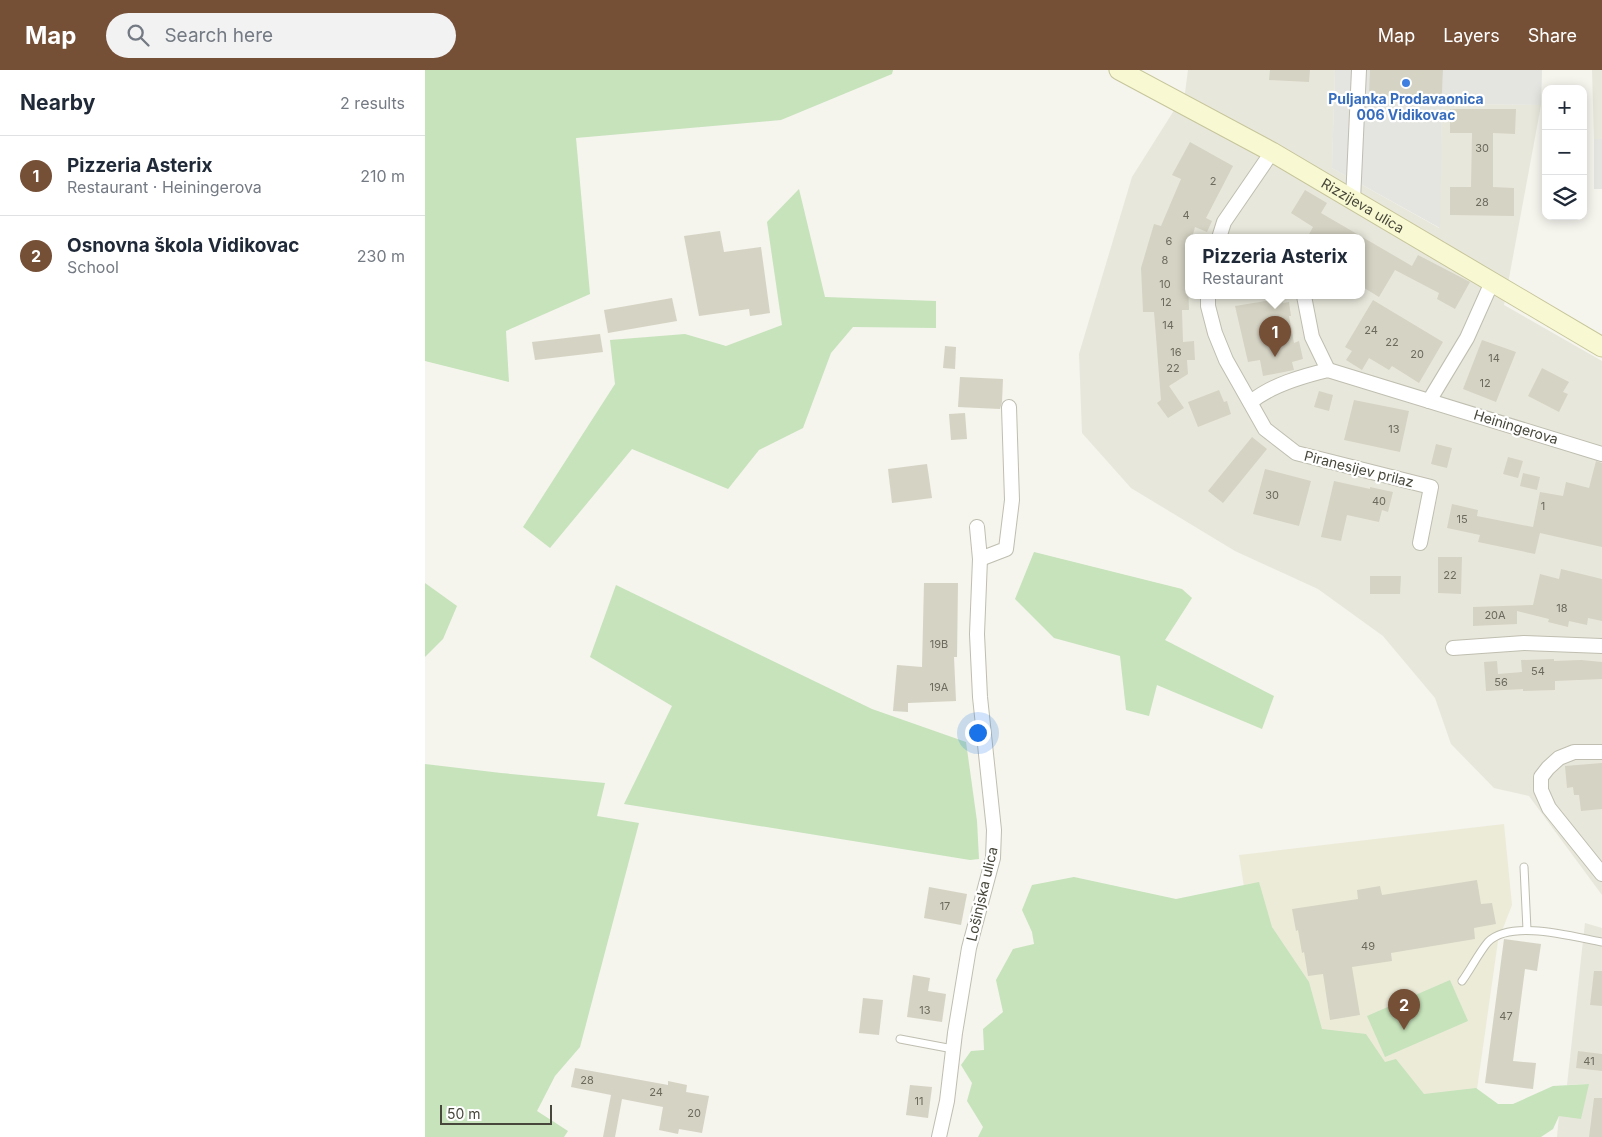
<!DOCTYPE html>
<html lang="en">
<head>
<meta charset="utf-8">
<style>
  body { margin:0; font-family:Inter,sans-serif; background:#f2f2f3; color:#1f2937 }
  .controls { position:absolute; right:15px; top:15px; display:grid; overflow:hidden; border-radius:10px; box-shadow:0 2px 12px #0003 }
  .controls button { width:45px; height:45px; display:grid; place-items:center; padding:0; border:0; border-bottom:1px solid #e0e1e3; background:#fff; color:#1f2937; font:25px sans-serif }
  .scale { position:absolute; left:15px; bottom:12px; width:112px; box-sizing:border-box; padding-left:5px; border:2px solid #48473b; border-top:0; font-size:14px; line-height:18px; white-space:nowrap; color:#48473b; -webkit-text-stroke:4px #fff; paint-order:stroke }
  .you { position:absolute; left:552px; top:662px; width:18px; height:18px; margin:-12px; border:4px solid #fff; border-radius:50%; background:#1a73e8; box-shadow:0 0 0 8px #1a73e833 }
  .badge { display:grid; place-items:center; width:32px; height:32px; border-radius:50%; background:#764f37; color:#fff; font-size:16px; font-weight:700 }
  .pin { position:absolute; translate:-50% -41px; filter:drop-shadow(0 1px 2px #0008) }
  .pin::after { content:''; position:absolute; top:26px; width:18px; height:15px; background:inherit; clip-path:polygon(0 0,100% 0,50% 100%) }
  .popup { position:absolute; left:760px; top:164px; width:180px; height:65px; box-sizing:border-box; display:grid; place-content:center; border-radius:10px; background:#fff; filter:drop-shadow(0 1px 4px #0005); font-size:16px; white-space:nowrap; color:#747a83 }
  .popup b { font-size:19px; color:#1f2937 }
  .popup::after { content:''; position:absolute; left:50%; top:100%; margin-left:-10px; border:10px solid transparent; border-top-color:#fff }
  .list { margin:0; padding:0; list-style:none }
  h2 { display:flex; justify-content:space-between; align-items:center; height:65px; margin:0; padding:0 20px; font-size:21px }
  h2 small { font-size:16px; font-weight:400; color:#747a83 }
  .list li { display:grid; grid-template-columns:32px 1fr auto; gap:15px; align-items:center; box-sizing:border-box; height:80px; padding:0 20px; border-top:1px solid #e0e1e3 }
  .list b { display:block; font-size:19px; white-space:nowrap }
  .list p { margin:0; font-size:16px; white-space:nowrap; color:#747a83 }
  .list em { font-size:16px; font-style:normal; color:#747a83 }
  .icon { flex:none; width:28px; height:28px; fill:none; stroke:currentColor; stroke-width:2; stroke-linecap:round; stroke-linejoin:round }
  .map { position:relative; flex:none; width:1177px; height:1067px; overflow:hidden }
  header { display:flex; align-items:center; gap:30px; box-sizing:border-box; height:70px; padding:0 25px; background:#764f37; color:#fff }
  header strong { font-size:24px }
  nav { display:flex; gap:28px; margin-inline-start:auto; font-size:18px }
  .search { width:350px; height:45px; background:#f2f2f3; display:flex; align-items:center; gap:12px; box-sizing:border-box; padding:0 18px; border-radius:28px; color:#747a83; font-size:19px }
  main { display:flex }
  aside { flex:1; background:#fff }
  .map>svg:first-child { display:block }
  .residential { fill:#e8e7db; fill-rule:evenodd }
  .education { fill:#ecebd8 }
  .green { fill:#c6e3bb }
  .parking { fill:#e4e4e0 }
  .building { fill:#d5d3c3 }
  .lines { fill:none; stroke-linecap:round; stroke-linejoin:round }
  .lane-casing { stroke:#bfbeb0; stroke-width:9 }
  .street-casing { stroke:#bfbeb0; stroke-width:16 }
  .secondary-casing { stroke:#c6c59b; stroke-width:21 }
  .lane { stroke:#fff; stroke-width:7 }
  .street { stroke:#fff; stroke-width:14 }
  .secondary { stroke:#f8f9d2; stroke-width:19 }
  .shop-dot { fill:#3f7fe0; stroke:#fff; stroke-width:2 }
  .labels { text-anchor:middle; stroke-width:4.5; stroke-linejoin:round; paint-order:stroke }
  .number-label { font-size:11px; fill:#6b6a5d }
  .shop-label { font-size:14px; font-weight:bold; fill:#366cbe; stroke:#fff }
  .street-label { font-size:14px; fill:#48473b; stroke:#fff }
</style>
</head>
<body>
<header>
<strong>Map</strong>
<div class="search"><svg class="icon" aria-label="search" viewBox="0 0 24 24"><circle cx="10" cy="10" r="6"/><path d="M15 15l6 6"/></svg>Search here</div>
<nav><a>Map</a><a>Layers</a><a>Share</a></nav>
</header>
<main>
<aside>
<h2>Nearby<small>2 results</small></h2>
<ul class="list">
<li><span class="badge">1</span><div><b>Pizzeria Asterix</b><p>Restaurant · Heiningerova</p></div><em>210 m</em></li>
<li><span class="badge">2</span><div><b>Osnovna škola Vidikovac</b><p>School</p></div><em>230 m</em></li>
</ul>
</aside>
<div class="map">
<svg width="1177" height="1067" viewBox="0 0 1177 1067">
  <rect width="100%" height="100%" fill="#f5f4ed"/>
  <g class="residential">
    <path d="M 763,0 L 910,0 L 907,98 L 1014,158 L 1017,34 L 1116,35 L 1079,235 L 1177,291 L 1177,825 L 1104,726 L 1069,718 L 1026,674 L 1010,628 L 958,566 L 893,519 L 810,481 L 706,418 L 657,363 L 654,284 L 707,107 L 760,23 ZM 764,168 L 936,168 L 936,226 L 764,226 Z"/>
    <polygon points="1167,0 1177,0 1177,69 1169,69"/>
    <polygon points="1160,853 1177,858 1177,1067 1132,1067 1134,1046 1164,1014 1142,1015"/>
  </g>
  <polygon class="education" points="1079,754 1087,835 1073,871 1050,1033 989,1058 830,887 814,785"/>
  <g class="green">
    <polygon points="0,0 468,0 467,4 356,50 151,68 165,224 81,261 84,312 0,291"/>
    <polygon points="374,119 400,227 511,231 511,258 428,257 406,283 378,358 334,380 303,419 207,379 125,478 98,457 190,314 185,270 260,264 301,276 357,255 342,152"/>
    <polygon points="609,482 757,519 767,528 740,570 849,626 837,659 732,615 724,646 701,640 695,586 629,568 590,529"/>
    <polygon points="0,513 32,536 18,569 0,587"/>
    <polygon points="191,515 447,639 541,672 552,751 554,789 545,790 199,734 247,636 165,587"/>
    <polygon points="0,694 76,703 180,713 172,746 214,753 155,977 130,1006 112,1041 143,1061 139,1067 0,1067"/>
    <polygon points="649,807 751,829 834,812 847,857 884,912 897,959 941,964 960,992 971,989 999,1024 1051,1018 1073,1034 1088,1034 1128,1016 1164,1014 1156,1049 1134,1046 1128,1059 1116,1067 553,1067 558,1057 542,1031 547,1013 536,995 546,981 559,980 558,959 578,942 571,910 588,879 609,874 607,862 597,840 607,815"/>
    <polygon points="1025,910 1043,951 960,987 942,946"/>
  </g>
  <g class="parking">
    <polygon points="910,0 945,0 945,26 1017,27 1018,0 1117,0 1116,35 1017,34 1015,158 907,98"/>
    <rect x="1169" y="69" width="8" height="50"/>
  </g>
  <g class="building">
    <polygon points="845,0 885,0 884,12 844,10"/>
    <polygon points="945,0 1018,0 1017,27 944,26"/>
    <polygon points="1025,39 1091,39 1090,64 1068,63 1068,117 1089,118 1089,146 1025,145 1025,117 1046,117 1047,63 1025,63"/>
    <polygon points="765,72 808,96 781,148 787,151 782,162 770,157 767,168 764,168 764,180 762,184 764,240 757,240 758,272 769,271 770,290 762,290 763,304 744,316 759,338 743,348 732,333 736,330 729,242 718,242 716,198 729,154 736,156 756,109 747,105"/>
    <polygon points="880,120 902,133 896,143 987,196 993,185 1045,212 1030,239 1012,229 1014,223 970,200 954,227 936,216 936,168 882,168 888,157 866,143"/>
    <polygon points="295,161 299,182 336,177 345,243 325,246 324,239 274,246 259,166"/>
    <polygon points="247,228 252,251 183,263 179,240"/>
    <polygon points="859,228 858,233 864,232 866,246 864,246 869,273 874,271 878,289 867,292 869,300 838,306 835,290 823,292 810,236"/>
    <polygon points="948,230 1018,272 994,313 967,296 964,300 944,288 937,300 921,290 927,281 920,277"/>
    <polygon points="175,264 178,282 110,290 107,272"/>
    <polygon points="1057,270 1091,282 1071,332 1038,319"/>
    <polygon points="520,276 531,277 530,299 518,298"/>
    <polygon points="1117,298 1144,312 1138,322 1143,324 1134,342 1103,326"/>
    <polygon points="535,307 578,309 577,332 575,339 533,337"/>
    <polygon points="794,320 799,332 802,331 806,344 773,357 763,332"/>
    <polygon points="894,321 908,325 904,341 889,337"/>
    <polygon points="929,330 984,341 975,382 919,370"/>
    <polygon points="540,343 542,369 526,370 524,344"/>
    <polygon points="827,367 842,379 798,433 783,421"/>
    <polygon points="1011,374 1027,378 1022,398 1006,394"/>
    <polygon points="1083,387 1098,391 1093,408 1078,404"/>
    <polygon points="1171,391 1177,393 1177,477 1115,463 1110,484 1053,472 1055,465 1022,458 1027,434 1053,440 1052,446 1108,457 1115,422 1138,426 1141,412 1164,418"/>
    <polygon points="502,394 507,428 467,433 463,399"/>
    <polygon points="840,399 886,411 874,456 828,444"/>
    <polygon points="1098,403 1115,407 1112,420 1095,416"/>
    <polygon points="909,411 945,419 945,417 968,422 963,442 957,440 954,452 922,445 916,471 896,467"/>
    <polygon points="1013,487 1037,487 1036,524 1013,523"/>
    <polygon points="1136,499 1177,509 1177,551 1163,548 1162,555 1144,551 1143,557 1123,552 1124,549 1092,541 1092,554 1048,556 1048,537 1108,535 1115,504 1134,509"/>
    <polygon points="945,506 976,506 975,524 945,524"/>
    <polygon points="499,513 533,513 532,587 529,587 531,631 483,633 483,642 468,641 472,595 497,597"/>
    <polygon points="1129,589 1129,591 1156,590 1177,592 1177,609 1130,611 1130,620 1098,621 1098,619 1061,621 1059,592 1072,591 1073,604 1097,602 1096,590"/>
    <polygon points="1177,693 1177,739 1156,741 1154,725 1149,725 1148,717 1142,718 1140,696"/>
    <polygon points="1052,810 1056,834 1067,833 1071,854 1049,858 1050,869 966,883 967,891 927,897 935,945 905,950 898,904 883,906 879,882 877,883 873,860 871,861 867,839 933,829 932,820 955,816 957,825"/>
    <polygon points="504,817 542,824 536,855 499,848"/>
    <polygon points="1079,869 1116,874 1112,901 1100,899 1088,991 1111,993 1108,1019 1060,1013"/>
    <polygon points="1169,901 1177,901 1177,936 1165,935"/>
    <polygon points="488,905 505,908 503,921 521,924 517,952 482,947"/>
    <polygon points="438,928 458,930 454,965 434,963"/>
    <polygon points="1153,981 1177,984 1177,1001 1151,998"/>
    <polygon points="150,998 243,1015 243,1011 262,1015 261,1022 284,1026 277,1063 254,1059 253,1064 234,1060 238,1037 197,1029 190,1067 178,1067 186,1025 146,1017"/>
    <polygon points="485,1015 507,1017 503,1048 481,1045"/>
    <polygon points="1169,1028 1177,1028 1177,1067 1164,1067"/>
  </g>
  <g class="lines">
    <defs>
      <g id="lane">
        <polyline points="1099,797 1102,860"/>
        <path d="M 1037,911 C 1045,900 1055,881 1063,872 C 1086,849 1149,867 1177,872"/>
        <polyline points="475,969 528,979"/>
      </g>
      <g id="street">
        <polyline points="928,130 934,0"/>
        <polyline points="794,168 799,152 847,82"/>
        <polyline points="783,226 783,236 790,263 801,290 840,359 871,383 1006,417 995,473"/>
        <polyline points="879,226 887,267 903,300"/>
        <polyline points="1004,331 1042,268 1067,212"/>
        <path d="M 826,332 C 846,315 878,306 903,300 L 1177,384"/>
        <polyline points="555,489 581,479 587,430 584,337"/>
        <polyline points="1028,578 1099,573 1177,576"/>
        <polyline points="1177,682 1149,682 1134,688 1123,698 1116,707 1116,720 1124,738 1177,804"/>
        <polyline points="514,1067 522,1031 530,963 544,878 568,788 569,760 555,627 552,564 555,489 552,457"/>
      </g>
      <g id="secondary">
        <path id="s1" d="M 694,0 L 847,82 L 1177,277"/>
      </g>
    </defs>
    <use href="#lane" class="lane-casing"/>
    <use href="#street" class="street-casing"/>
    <use href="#secondary" class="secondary-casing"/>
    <use href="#lane" class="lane"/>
    <use href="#street" class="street"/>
    <use href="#secondary" class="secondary"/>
  </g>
  <circle class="shop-dot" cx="981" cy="13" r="5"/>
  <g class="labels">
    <g class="number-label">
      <text x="1057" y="82">30</text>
      <text x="788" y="115">2</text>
      <text x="1057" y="136">28</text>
      <text x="761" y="149">4</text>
      <text x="744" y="175">6</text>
      <text x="740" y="194">8</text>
      <text x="740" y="218">10</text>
      <text x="741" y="236">12</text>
      <text x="743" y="259">14</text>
      <text x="946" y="264">24</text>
      <text x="967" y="276">22</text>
      <text x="751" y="286">16</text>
      <text x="992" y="288">20</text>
      <text x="1069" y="292">14</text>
      <text x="748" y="302">22</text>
      <text x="1060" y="317">12</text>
      <text x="969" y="363">13</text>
      <text x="847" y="429">30</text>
      <text x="954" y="435">40</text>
      <text x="1118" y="440">1</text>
      <text x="1037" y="453">15</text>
      <text x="1025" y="509">22</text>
      <text x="1137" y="542">18</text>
      <text x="1070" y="549">20A</text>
      <text x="514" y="578">19B</text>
      <text x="1113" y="605">54</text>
      <text x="1076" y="616">56</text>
      <text x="514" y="621">19A</text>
      <text x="520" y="840">17</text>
      <text x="943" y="880">49</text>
      <text x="500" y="944">13</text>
      <text x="1081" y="950">47</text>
      <text x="1164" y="995">41</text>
      <text x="162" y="1014">28</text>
      <text x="231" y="1026">24</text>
      <text x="494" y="1035">11</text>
      <text x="269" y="1047">20</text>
    </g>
    <g class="shop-label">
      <text x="981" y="34">Puljanka Prodavaonica<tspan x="981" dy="16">006 Vidikovac</tspan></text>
    </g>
    <g class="street-label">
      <text dy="5" stroke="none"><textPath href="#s1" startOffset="279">Rizzijeva ulica</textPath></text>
      <text transform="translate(1091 357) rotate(17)" y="5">Heiningerova</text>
      <text transform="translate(934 399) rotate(14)" y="5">Piranesijev prilaz</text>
      <text transform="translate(557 824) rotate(-77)" y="5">Lošinjska ulica</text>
    </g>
  </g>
</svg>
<div class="controls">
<button>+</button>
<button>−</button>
<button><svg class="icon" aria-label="layers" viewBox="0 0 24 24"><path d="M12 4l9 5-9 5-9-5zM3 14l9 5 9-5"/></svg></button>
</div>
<div class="scale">50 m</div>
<div class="you"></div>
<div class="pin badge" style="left:850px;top:287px">1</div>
<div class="popup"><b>Pizzeria Asterix</b>Restaurant</div>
<div class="pin badge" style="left:979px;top:960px">2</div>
</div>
</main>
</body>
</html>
